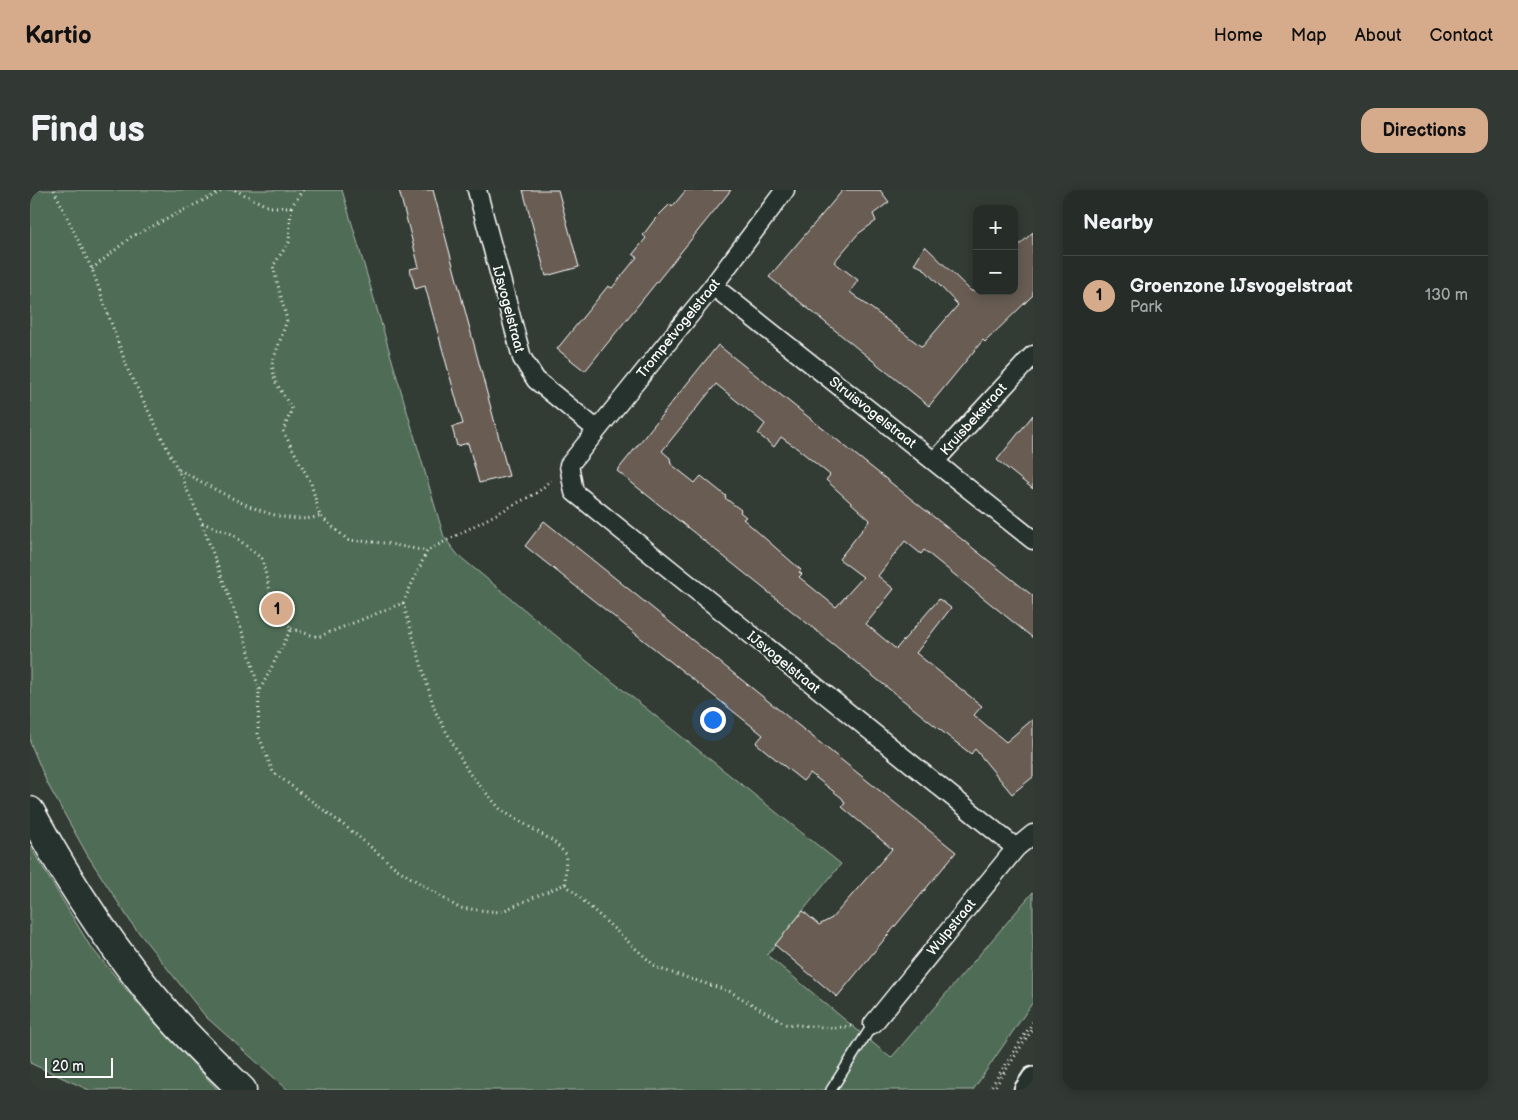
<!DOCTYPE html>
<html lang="en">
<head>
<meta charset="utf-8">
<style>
  body { margin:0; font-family:"Balsamiq Sans",sans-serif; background:#323834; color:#f1f3f6 }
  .controls { position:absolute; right:15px; top:15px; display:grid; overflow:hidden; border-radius:10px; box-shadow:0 2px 12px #0003 }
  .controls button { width:45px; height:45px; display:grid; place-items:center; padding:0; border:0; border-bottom:1px solid #424845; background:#262c28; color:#f1f3f6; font:25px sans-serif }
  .scale { position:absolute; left:15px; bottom:12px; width:68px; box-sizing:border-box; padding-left:5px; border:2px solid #fff; border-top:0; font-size:14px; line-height:18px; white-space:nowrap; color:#fff; -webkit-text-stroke:4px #26332d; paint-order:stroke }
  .you { position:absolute; left:682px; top:529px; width:18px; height:18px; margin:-12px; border:4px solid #fff; border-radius:50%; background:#1a73e8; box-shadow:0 0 0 8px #1a73e833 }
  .badge { display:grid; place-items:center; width:32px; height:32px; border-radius:50%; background:#d6ab8b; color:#111; font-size:16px; font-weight:700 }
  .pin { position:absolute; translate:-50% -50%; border:2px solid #fff; box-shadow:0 1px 5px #0006 }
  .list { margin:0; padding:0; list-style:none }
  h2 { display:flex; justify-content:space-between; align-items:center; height:65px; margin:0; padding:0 20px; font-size:21px }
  h2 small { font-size:16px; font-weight:400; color:#a4a7a8 }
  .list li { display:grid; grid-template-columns:32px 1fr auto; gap:15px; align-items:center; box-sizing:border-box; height:80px; padding:0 20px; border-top:1px solid #424845 }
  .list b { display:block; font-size:19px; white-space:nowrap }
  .list p { margin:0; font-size:16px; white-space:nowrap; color:#a4a7a8 }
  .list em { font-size:16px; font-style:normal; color:#a4a7a8 }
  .map { position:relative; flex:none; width:1003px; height:900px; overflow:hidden; border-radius:15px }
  header { display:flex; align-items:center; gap:30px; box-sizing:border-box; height:70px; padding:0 25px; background:#d6ab8b; color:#111 }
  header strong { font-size:24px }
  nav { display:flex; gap:28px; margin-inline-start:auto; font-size:18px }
  .intro { display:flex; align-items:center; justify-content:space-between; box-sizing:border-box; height:120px; padding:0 30px }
  h1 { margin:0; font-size:35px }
  .button { padding:12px 22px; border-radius:15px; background:#d6ab8b; color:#111; font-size:18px; font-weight:700 }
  main { display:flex; gap:30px; padding:0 30px }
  aside { flex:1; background:#262c28; border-radius:15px; box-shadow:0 2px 12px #0003 }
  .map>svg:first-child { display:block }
  .green { fill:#4f6d56; stroke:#a7b6aa }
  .building { fill:#675c53; stroke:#fff; fill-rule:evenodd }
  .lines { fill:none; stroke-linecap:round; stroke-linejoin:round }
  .service-casing { stroke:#fff; stroke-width:12 }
  .minor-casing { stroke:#fff; stroke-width:21 }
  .tertiary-casing { stroke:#fff; stroke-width:25 }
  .motorway-casing { stroke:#fff; stroke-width:31 }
  .path { stroke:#fff; stroke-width:3; stroke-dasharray:1 4; stroke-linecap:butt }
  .service { stroke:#26332d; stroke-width:9 }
  .minor { stroke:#26332d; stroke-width:18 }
  .tertiary { stroke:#26332d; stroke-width:21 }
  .motorway { stroke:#26332d; stroke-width:28 }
  .labels { text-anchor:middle; stroke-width:4.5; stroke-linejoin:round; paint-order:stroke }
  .street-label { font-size:14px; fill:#fff; stroke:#26332d }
</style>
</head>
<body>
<header>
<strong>Kartio</strong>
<nav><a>Home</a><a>Map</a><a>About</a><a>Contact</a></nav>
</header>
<div class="intro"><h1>Find us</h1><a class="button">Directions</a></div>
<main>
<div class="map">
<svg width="1003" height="900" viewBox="0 0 1003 900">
  <rect width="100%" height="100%" fill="#333b35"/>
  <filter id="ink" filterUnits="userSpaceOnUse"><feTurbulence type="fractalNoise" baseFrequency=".02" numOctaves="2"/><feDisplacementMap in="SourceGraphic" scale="10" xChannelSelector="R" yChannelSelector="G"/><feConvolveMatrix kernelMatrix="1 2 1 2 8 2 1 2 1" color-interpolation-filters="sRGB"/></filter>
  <g filter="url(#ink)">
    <g class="green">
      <polygon points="0,0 312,0 414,347 428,365 558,472 811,674 737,765 861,868 1003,702 1003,812 943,900 258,900 176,827 102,734 58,666 17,593 0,552"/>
      <polygon points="0,656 60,756 116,823 188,900 59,900 0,873"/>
    </g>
    <g class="building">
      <polygon points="369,0 403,0 479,286 449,293 438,253 427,256 422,237 433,234 395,96 385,99 380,79 389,77"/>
      <polygon points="493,0 528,0 549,77 516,86"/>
      <polygon points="656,0 701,0 555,181 527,159 578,96 582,98 607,67 603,64 616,48 613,45 625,29 640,14 642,17"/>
      <polygon points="813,0 850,0 859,12 843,24 846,31 828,44 804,72 828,90 820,102 892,157 928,115 893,78 884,74 895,56 941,101 984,101 984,60 1003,42 1003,105 955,152 953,150 899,216 739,87"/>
      <path d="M 688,155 L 1003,406 L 1003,448 L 894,360 L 891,364 L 875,351 L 848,386 L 864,399 L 836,434 L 866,459 L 909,409 L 921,418 L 886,463 L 952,516 L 944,525 L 976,552 L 1003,529 L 1003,587 L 982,604 L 945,559 L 941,564 L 919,547 L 587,281 ZM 686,194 L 735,234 L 728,244 L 744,257 L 751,247 L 768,259 L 800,285 L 796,290 L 840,330 L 809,369 L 833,387 L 806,417 L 769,387 L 772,384 L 769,382 L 771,380 L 713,329 L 716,327 L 710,322 L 711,320 L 695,308 L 696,306 L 671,286 L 665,293 L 641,274 L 640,268 L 632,261 Z"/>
      <polygon points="1003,225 1003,299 967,270"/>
      <polygon points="514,331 926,662 807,807 745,755 773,721 789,735 802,728 862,659 812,617 815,613 812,608 780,583 773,591 759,580 726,553 733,545 495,356"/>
    </g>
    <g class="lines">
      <defs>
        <polyline id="service" points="801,900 843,834"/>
        <g id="minor">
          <polyline points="447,0 492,168 506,190 566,239"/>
          <polyline points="755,0 683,96 539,275 544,302 986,658"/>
          <polyline points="683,96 1003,350"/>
          <polyline points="905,271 1003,165"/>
          <polyline points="843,834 986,658 1003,644"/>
        </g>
        <polyline id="tertiary" points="995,900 1003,888"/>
        <path id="motorway" d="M 0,621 C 39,693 83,761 137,823 C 160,850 187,875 212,900"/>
      </defs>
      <use href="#service" class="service-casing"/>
      <use href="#minor" class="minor-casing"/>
      <use href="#tertiary" class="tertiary-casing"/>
      <use href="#motorway" class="motorway-casing"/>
      <g class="path">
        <polyline points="24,0 62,79 98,180 148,280 172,333 202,344 232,369 244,418 261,439 229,502 228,544 243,582 324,643 367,679 429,718 470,722 535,694 627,778 699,801 756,834 802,838 825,836"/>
        <polyline points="205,0 239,17 261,17 273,0"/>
        <polyline points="261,17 259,52 243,76 257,130 242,174 245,191 262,219 253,241 281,293 290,326 318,350 354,353 397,361"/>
        <polyline points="62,79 101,47 194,0"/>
        <path d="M 149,280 C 187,299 247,340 290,326"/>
        <polyline points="172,334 217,455 229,500"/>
        <polyline points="373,413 405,521 439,583 471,620 523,651 536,664 535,694"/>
        <polyline points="261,439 288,447 373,413 397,361 508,302 521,290"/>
        <polyline points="959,900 1003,832"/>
        <polyline points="963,900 1003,838"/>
      </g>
      <use href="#service" class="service"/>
      <use href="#minor" class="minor"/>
      <use href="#tertiary" class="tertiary"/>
      <use href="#motorway" class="motorway"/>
    </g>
  </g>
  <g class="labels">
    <g class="street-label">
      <text transform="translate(479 119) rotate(75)" y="5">IJsvogelstraat</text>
      <text transform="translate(648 138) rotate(-51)" y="5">Trompetvogelstraat</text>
      <text transform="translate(843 222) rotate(38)" y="5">Struisvogelstraat</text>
      <text transform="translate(943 229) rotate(-48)" y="5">Kruisbekstraat</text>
      <text transform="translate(754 472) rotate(39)" y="5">IJsvogelstraat</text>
      <text transform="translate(921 737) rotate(-51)" y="5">Wulpstraat</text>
    </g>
  </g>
</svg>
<div class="controls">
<button>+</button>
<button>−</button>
</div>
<div class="scale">20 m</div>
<div class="you"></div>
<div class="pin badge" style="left:247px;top:419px">1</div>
</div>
<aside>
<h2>Nearby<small></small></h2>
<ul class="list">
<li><span class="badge">1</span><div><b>Groenzone IJsvogelstraat</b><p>Park</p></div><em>130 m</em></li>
</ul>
</aside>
</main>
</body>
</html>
